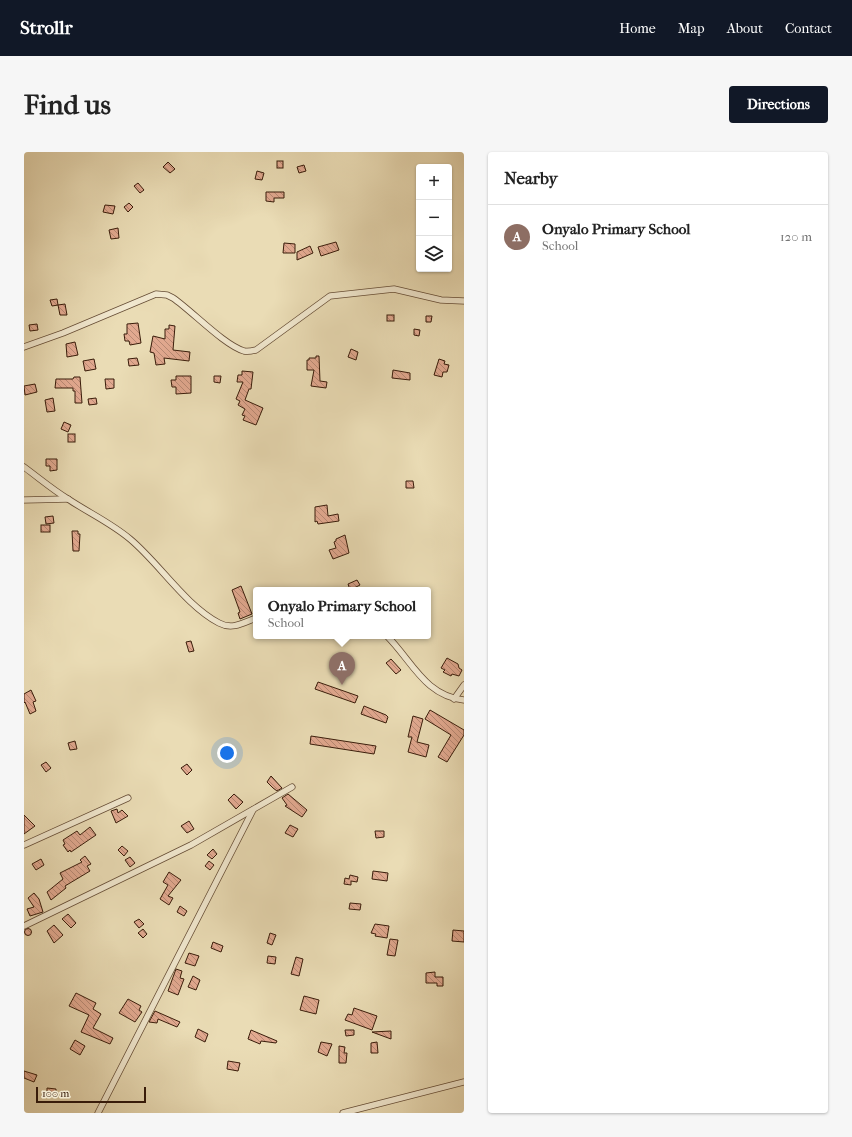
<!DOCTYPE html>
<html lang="en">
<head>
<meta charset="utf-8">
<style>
  body { margin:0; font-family:"IM FELL French Canon",serif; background:#f6f6f6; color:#222 }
  .controls { position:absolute; right:12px; top:12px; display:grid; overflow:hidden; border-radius:4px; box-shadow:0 1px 3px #0004 }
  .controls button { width:36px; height:36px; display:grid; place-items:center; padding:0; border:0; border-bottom:1px solid #e0e0e0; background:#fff; color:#222; font:20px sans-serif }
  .scale { position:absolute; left:12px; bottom:10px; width:110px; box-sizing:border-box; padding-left:4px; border:2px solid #391c0a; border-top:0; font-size:11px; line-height:14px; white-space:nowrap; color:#391c0a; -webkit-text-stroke:3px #f1e8cf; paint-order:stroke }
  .you { position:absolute; left:203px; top:601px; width:14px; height:14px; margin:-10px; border:3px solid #fff; border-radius:50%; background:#1a73e8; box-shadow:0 0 0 6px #1a73e833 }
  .badge { display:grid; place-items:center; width:26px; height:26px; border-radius:50%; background:#111827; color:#fff; font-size:13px; font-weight:700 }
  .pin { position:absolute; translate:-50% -33px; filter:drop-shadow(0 1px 2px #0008) }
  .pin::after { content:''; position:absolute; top:21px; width:14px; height:12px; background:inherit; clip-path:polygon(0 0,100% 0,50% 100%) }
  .popup { position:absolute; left:229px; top:435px; width:178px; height:52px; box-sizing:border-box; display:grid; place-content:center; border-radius:4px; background:#fff; filter:drop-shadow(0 1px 3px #0005); font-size:13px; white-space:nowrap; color:#767676 }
  .popup b { font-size:15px; color:#222 }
  .popup::after { content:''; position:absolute; left:50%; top:100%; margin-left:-8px; border:8px solid transparent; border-top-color:#fff }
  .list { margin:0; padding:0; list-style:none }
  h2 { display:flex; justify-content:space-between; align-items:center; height:52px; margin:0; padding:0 16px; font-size:17px }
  h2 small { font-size:13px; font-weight:400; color:#767676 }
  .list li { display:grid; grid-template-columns:26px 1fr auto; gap:12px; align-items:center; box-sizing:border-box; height:64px; padding:0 16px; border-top:1px solid #e0e0e0 }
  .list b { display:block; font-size:15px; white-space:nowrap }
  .list p { margin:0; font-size:13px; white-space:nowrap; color:#767676 }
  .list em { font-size:13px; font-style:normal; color:#767676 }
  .icon { flex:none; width:22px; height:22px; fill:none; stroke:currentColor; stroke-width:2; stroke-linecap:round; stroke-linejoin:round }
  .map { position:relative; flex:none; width:440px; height:961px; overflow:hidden; border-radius:4px }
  header { display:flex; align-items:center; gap:24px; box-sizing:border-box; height:56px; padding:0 20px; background:#111827; color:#fff }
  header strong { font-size:19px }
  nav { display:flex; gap:22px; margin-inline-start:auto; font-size:14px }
  .intro { display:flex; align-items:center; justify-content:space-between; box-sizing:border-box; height:96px; padding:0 24px }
  h1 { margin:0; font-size:28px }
  .button { padding:10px 18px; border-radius:4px; background:#111827; color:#fff; font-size:14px; font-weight:700 }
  main { display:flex; gap:24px; padding:0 24px }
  aside { flex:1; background:#fff; border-radius:4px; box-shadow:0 1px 3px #0004 }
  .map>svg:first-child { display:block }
  .building { fill:url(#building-back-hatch); stroke:#391c0a }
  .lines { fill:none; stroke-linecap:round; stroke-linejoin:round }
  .minor-casing { stroke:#654c35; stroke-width:7 }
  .minor { stroke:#f1e8cf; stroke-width:5.5 }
</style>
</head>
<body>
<header>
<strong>Strollr</strong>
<nav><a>Home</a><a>Map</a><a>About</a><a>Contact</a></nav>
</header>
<div class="intro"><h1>Find us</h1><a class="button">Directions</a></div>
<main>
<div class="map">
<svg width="440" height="961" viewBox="0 0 440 961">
  <defs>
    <pattern id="building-back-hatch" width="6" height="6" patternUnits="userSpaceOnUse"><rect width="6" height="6" fill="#e2a990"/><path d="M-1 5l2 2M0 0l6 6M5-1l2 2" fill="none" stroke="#b88974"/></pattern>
  </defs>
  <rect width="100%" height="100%" fill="#eadcb5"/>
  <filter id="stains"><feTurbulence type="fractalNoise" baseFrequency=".005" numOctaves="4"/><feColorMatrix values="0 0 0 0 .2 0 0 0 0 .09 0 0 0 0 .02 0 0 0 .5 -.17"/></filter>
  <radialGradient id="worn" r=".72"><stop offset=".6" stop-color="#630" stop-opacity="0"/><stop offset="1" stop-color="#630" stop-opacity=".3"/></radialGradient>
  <g class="building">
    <rect x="253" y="9" width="6" height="7"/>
    <polygon points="144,10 151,17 146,21 139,15"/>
    <polygon points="280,13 282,19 275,21 273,15"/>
    <polygon points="233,19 240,21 238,28 231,27"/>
    <polygon points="114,31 120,38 116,41 110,34"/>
    <polygon points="242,40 260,40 260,46 250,46 250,50 242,49"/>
    <polygon points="105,51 109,55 104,60 100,55"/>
    <polygon points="81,53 91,54 89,62 79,60"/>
    <polygon points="94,76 95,86 87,87 85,78"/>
    <polygon points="312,90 315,98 297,104 294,95"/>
    <polygon points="260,91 271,92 271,101 259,101"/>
    <polygon points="286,94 289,101 273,108 273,100"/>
    <polygon points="33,147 34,153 28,154 26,148"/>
    <polygon points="41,152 43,163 36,163 34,153"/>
    <rect x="363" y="163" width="7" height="6"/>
    <polygon points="402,164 408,164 407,170 402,170"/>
    <polygon points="114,171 117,191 106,193 105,189 101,189 100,182 103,182 103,172"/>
    <polygon points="13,172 14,178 6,179 5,173"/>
    <polygon points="145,173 151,174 149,198 166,200 165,209 140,206 141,212 132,213 130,201 126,200 129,184 141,187 141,177 145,177"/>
    <polygon points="390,177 396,178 395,184 390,183"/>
    <polygon points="51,190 54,203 43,205 42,192"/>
    <polygon points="327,197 334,200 332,208 324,205"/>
    <polygon points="292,204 295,204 296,229 303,230 302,236 287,234 290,218 283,218 283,208 285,208 285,206 292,206"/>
    <polygon points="113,206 115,213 105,214 104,207"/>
    <polygon points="70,207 72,217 61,219 59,209"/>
    <polygon points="415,207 421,209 420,212 425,213 423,220 419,220 418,225 410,223"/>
    <polygon points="369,218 386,221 386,228 368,226"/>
    <polygon points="218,219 229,220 227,237 225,237 221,248 239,256 232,273 219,268 221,264 218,263 221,257 214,253 216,249 212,247 219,230 213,230 214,223 218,223"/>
    <polygon points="152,224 167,224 167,241 152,242 152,235 148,235 147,228 152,228"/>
    <polygon points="190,224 197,224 196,231 190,230"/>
    <polygon points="50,225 56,225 58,251 51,251 51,239 49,239 49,236 31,236 32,227 49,227"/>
    <polygon points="81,227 90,227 90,236 82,237"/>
    <polygon points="11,232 13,240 1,243 0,234"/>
    <polygon points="29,246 31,259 23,260 21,248"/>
    <polygon points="72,246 73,252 65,253 64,247"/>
    <polygon points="40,270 47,273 44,280 37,277"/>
    <rect x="44" y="282" width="7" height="8"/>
    <polygon points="22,307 33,307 33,318 26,319 26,314 22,314"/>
    <polygon points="382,329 389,329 390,336 382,336"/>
    <polygon points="303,353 304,364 314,362 315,369 294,372 293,369 291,370 291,355"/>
    <polygon points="29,364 30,371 22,372 21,365"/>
    <rect x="17" y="373" width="9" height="7"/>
    <polygon points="48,379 54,379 54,382 56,382 55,399 49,399"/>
    <polygon points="321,383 325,401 309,407 305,398 312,396 310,390 312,389 312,387"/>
    <polygon points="333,428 336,433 326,438 324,432"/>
    <polygon points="217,434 228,462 216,467 214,461 216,460 208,438"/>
    <polygon points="167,489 170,499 165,500 162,490"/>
    <polygon points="423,506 434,512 435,516 438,518 435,524 428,522 427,524 419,520 421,518 417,516"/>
    <polygon points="367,507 377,518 372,522 362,511"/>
    <polygon points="294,530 334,544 331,551 291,537"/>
    <polygon points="7,538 12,549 9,550 12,559 6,562 1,550 0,551 0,542"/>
    <polygon points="340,554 362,563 364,565 362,571 337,562"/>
    <polygon points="406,558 440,578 440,583 423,610 414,605 427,583 401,567"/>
    <polygon points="389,564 399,567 393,590 405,593 402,605 384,600 388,585 384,585"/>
    <polygon points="287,584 352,594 350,602 286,592"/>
    <polygon points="51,589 53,597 46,598 44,591"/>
    <polygon points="22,610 27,616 22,620 17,613"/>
    <polygon points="163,612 168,618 163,623 157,616"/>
    <polygon points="247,624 248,625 258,636 253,639 249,636 243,630"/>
    <polygon points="210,642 219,650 212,657 204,648"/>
    <polygon points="264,642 283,658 278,665 261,654 263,653 258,646"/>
    <polygon points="93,657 94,661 98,658 104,664 92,671 87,659"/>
    <polygon points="0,663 11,674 0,682"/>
    <polygon points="165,669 170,677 163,681 157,674"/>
    <polygon points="266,673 274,677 269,685 261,681"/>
    <polygon points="66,675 72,683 47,700 46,698 44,700 39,693 41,692 39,688 53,679 56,683"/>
    <polygon points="351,679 360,679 360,685 352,686"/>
    <polygon points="98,694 104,699 100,704 94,698"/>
    <polygon points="189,697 193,702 188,707 183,703"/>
    <polygon points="61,704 67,712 63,714 66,719 41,734 42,736 27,748 23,740 39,727 36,721 58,710 56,708"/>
    <polygon points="106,705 111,711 106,715 101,708"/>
    <polygon points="17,707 20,713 12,718 8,712"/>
    <polygon points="185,709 190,713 186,718 181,714"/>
    <polygon points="349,719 364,721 363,729 348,727"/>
    <polygon points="145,720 157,728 144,744 149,746 145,753 136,747 144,733 139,730"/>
    <polygon points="326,723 334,725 333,730 327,729 327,733 320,732 321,726 325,727"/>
    <polygon points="10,741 15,747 19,760 6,764 3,757 10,755 4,746"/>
    <polygon points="326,751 337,752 336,758 325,757"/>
    <polygon points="156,754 163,759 160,764 153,760"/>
    <polygon points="44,762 52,771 47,776 38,767"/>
    <polygon points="115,767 120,772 115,776 110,770"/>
    <polygon points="351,772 365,774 363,786 351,784 352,782 347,781"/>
    <polygon points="30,773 39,783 30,791 23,779"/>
    <circle cx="4" cy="780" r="3.5"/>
    <polygon points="119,777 123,782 119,786 114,781"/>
    <polygon points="429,778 440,779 440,790 428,789"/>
    <polygon points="246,781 252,783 248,793 243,791"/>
    <polygon points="366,787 374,788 371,804 363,803"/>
    <polygon points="189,790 199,794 197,800 187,796"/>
    <polygon points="165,801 175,804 171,814 161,811"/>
    <polygon points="244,804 252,805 251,812 243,811"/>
    <polygon points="272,805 279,807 275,824 267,822"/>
    <polygon points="152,817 158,819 156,826 160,827 154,843 144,839"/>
    <polygon points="411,820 411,825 419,825 419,834 413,834 413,831 402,831 402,821"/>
    <polygon points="169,824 176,828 172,838 164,835"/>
    <polygon points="52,841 72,851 69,857 77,862 69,876 89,886 86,892 57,880 65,863 45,854"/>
    <polygon points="280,844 295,848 292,862 276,858"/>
    <polygon points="104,847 117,854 115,858 118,860 111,870 95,861"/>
    <polygon points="330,856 353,864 348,878 321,868 324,862 328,863"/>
    <polygon points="131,859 156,870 153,875 134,867 133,871 125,870"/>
    <polygon points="174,877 184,882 181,890 171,885"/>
    <polygon points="227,878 253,889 252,891 237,889 236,892 224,887"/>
    <polygon points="321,878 330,878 330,883 322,884"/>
    <polygon points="367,879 367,887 348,880"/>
    <polygon points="51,888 61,894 56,903 46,897"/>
    <polygon points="297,890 308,892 303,904 294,900"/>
    <polygon points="353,890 354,901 347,901 347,891"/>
    <polygon points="315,894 321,895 320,901 323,901 322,911 315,911"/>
    <polygon points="204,909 216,911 214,919 203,917"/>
    <polygon points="0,919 13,923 10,930 0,926"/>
    <polygon points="23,936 32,937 32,944 23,944"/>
  </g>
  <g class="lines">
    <defs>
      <g id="minor">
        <path d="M 0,195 L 39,181 L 132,142 L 143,143 L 149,146 C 168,159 200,193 220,199 C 224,200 228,199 232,198 L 306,144 L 370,137 L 417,148 L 440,149"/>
        <path d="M 0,315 C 15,326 29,338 44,347 C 65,361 87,371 106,387 C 135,411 161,453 195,471 C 208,478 219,471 232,466"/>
        <polyline points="0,348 44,347"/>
        <path d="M 363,484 C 388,509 401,544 440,548"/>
        <polyline points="430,547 440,533"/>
        <polyline points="0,693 104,646"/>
        <polyline points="0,774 167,693 268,635"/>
        <polyline points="74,961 229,658"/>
        <polyline points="319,961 440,930"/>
      </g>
    </defs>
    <use href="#minor" class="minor-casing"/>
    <use href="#minor" class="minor"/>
  </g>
  <rect width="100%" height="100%" filter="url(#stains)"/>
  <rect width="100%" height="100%" fill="url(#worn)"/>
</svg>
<div class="controls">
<button>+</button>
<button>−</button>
<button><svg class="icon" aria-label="layers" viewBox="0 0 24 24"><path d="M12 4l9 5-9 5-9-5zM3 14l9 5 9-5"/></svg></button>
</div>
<div class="scale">100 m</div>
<div class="you"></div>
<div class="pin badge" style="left:318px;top:533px;background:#8d6e63">A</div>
<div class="popup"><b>Onyalo Primary School</b>School</div>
</div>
<aside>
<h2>Nearby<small></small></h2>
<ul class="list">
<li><span class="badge" style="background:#8d6e63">A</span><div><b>Onyalo Primary School</b><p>School</p></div><em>120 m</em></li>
</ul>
</aside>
</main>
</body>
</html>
